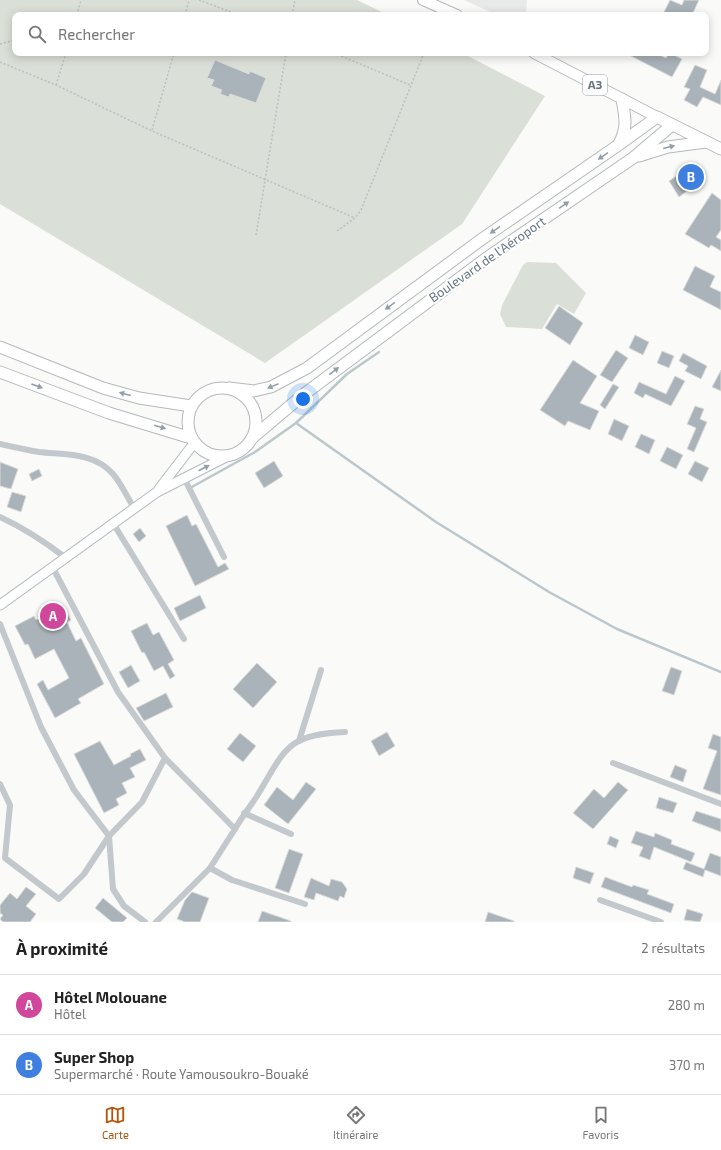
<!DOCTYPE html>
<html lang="fr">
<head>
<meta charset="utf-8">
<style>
  body { margin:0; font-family:"Exo 2",sans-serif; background:#f2f2f2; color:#222 }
  .you { position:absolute; left:303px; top:399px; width:14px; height:14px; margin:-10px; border:3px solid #fff; border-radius:50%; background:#1a73e8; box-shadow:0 0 0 6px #1a73e833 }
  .badge { display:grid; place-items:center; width:26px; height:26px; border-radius:50%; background:#b45309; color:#fff; font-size:13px; font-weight:700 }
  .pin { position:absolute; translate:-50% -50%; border:2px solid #fff; box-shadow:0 1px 4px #0006 }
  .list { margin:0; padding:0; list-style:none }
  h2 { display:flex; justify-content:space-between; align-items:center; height:52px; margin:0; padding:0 16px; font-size:17px }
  h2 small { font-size:13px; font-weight:400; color:#767676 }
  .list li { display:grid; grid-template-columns:26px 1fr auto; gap:12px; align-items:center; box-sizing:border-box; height:60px; padding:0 16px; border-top:1px solid #e0e0e0 }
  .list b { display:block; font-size:15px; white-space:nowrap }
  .list p { margin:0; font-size:13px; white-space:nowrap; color:#767676 }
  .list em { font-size:13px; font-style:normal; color:#767676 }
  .icon { flex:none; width:22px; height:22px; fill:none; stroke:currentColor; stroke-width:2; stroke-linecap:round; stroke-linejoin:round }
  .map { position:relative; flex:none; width:721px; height:922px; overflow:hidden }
  .search { position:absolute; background:#fff; box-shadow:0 2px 10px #0003; left:12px; right:12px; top:12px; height:44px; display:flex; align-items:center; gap:10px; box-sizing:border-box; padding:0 14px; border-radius:8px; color:#767676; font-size:15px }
  .sheet { height:172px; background:#fff }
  nav { display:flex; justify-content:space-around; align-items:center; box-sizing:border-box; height:56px; border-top:1px solid #e0e0e0; background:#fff; font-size:11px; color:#767676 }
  nav a { display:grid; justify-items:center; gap:2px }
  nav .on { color:#b45309 }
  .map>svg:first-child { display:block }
  .built { fill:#e8e9e9 }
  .green { fill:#dadfd7 }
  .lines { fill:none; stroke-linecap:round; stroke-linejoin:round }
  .stream { stroke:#bbc7cb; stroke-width:2.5 }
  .building { fill:#aab3b9; stroke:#dcdcda }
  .secondary-casing { stroke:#b3babf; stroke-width:11 }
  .primary-casing { stroke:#b5babe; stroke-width:12 }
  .highway-casing { stroke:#b4b9bd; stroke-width:13 }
  .path { stroke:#bbbfc2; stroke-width:1.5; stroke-dasharray:2 2; stroke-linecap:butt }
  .street { stroke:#c3c8cc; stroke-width:6 }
  .secondary { stroke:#fff; stroke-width:9 }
  .primary { stroke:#fff; stroke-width:10 }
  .highway { stroke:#fff; stroke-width:11 }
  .oneway { fill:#939fa8 }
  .labels { text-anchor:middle; stroke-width:4; stroke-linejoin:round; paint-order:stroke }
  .shield { fill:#fff; stroke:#939fa8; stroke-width:1 }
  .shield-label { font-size:12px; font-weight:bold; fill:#657683 }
  .street-label { font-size:13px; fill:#657683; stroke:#fff }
</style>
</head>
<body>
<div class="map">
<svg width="721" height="922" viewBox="0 0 721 922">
  <rect width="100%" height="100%" fill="#fafaf8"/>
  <polygon class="built" points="464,0 527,0 526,15 497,15"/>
  <g class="green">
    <polygon points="0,0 357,0 388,15 15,15 15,53 462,53 545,96 462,224 265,363 0,204"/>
    <polygon points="527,262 556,263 586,293 574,314 557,304 542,329 506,327 500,314 502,305 523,265"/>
  </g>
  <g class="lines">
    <g class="stream">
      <polyline points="296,423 436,522 549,592 617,629 721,672"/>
      <polyline points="190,488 255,452 296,423 347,374 379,352"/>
    </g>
  </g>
  <g class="building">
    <polygon points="670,0 682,5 684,0 699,0 692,15 672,15 664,12"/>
    <polygon points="625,53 655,53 666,58 669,53 676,53 674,55 682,59 672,77"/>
    <polygon points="215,60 249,74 250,71 266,78 256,103 230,94 229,97 220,94 222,90 211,86 214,80 207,78"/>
    <polygon points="695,65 707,70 700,87 715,94 721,80 721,105 703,97 697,107 684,100 690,89 684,87"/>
    <polygon points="688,168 696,170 702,180 679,197 669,181"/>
    <polygon points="712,193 721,200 721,230 716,237 721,240 721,251 711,245 709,248 685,234"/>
    <polygon points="695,266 715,276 710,287 721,292 721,310 683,290"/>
    <polygon points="559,306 583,323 570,345 545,328"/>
    <polygon points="635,335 649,342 643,355 629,348"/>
    <polygon points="616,350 628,358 612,382 600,375"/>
    <polygon points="662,351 674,356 669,368 657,363"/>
    <polygon points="683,353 707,366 701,379 685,371 688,366 679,361"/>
    <polygon points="573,360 597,376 580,403 599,411 590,430 568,421 565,426 540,410"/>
    <polygon points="721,370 721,391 712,387"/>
    <polygon points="675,376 685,381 671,406 645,394 643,398 634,393 639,382 666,394"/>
    <polygon points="613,384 619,387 605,409 600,405"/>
    <polygon points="695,406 704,409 700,419 707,422 694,452 687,449 696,428 687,424"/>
    <polygon points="614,419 629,426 622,441 608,434"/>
    <polygon points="641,434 655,440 649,454 635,447"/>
    <polygon points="667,447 683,455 676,469 660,461"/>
    <polygon points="274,461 283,476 264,488 255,473"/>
    <polygon points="695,461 709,468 702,482 688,474"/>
    <polygon points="0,462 18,469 11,489 0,486"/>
    <polygon points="39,469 42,476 32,481 29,474"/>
    <polygon points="12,492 26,496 21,512 7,507"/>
    <polygon points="187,515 192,526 196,524 218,567 225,563 229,569 195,586 166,526"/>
    <polygon points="140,528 146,536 139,542 133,534"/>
    <polygon points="200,595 206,608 180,621 174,608"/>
    <polygon points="63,606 71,620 67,622 76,641 81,638 104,684 78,699 81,703 55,718 37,684 43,680 48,690 69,678 54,649 35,659 28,644 25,645 15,626 34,616 36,620"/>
    <polygon points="147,623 153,635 159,632 174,660 168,664 175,676 170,679 163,666 154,671 144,652 142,653 131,631"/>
    <polygon points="257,663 277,682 253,708 233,689"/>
    <polygon points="131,665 140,681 128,688 119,672"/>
    <polygon points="671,667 682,671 674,695 662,691"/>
    <polygon points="166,693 173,707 144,721 136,708"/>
    <polygon points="387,732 395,746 379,756 371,741"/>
    <polygon points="240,733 256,746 243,762 227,749"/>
    <polygon points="713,734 721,737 721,795 703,789 717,751 708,748"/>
    <polygon points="100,741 114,765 131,756 130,754 140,749 146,760 130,768 135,777 122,783 127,793 116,799 119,805 104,813 74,754"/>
    <polygon points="675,765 687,770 683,782 670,777"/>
    <polygon points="306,782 316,789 288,824 264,805 277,787 293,800"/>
    <polygon points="618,782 628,790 593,829 573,813 594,789 604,798"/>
    <polygon points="659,797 677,803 673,813 656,808"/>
    <polygon points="696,811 721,819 721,832 692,821"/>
    <polygon points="636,831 654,837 655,833 672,840 671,844 695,853 691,862 654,847 650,860 639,856 643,847 631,843"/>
    <polygon points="610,836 619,840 616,848 607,844"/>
    <polygon points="289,849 303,854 289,893 275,888"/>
    <polygon points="710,853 721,857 721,876 705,870 703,877 683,869 686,862 704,869"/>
    <polygon points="576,867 594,873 590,884 573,878"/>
    <polygon points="605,877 632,887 633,885 649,890 647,894 674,904 671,913 601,887"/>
    <polygon points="311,878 329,886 331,879 342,882 347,889 344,898 340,896 338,901 316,893 314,900 304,897"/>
    <polygon points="26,887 36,894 26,906 36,914 30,922 3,922 0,919 3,915 0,913 0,905 10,893 17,899"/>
    <polygon points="192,892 209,898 200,922 185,922 177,919 185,900"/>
    <polygon points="103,898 127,918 123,922 112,922 95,908"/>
    <polygon points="687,909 703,914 700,922 684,920"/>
    <polygon points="262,911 291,921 291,922 258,922"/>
    <polygon points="488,912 514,921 514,922 485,922"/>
  </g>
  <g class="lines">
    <defs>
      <g id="secondary">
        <polyline points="159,489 195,442"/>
        <polyline points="0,605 157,492 230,455"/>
      </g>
      <g id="primary">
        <polyline points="423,0 457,15"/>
        <polyline points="534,53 657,117"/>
      </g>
      <g id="highway">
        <path d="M 619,144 C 628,127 625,117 622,99"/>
        <polyline points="639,156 668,147 706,142"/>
        <polyline points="0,347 103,388 139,398 191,406"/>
        <polyline points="0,372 109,413 191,438"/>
        <circle cx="222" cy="422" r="34"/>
        <polyline points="229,388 254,391 271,387 307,368 482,239 617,146 657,117 721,149"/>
        <polyline points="252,438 303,395 488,257 633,158 672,125"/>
      </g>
    </defs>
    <use href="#secondary" class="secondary-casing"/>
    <use href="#primary" class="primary-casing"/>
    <use href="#highway" class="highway-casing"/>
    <g class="path">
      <polyline points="199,0 239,15"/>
      <polyline points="77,15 81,0"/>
      <polyline points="185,15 189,0"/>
      <polyline points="292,15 295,0"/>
      <polyline points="0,44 15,40"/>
      <polyline points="334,53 410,85"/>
      <polyline points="0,62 56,85 152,131 355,218"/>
      <polyline points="56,85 66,53"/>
      <polyline points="152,130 174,53"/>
      <polyline points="337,231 355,218 361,210 424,53"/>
      <polyline points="256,235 286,53"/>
    </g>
    <g class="street">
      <path d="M 0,444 C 13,447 26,450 39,452 C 64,455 94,452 113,474 C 121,483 127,497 134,508"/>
      <polyline points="184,478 224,557"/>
      <path d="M 0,517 C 24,528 45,542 66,558"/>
      <polyline points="113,523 184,639"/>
      <polyline points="0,624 41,727 74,790 109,836 113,889 124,906 145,922"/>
      <polyline points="299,741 321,670"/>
      <polyline points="613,763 721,804"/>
      <polyline points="0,784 10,805 5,858 59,899 84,874 109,836 142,802 165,758 118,692 53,568"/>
      <polyline points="244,813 291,834"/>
      <path d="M 235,829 C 241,818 250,807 257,796 C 285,750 286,734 345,732"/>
      <polyline points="210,868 232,880 305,904"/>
      <polyline points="600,900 661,922"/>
      <polyline points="156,922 210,868 235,829 165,758"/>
    </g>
    <use href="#secondary" class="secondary"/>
    <use href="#primary" class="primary"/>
    <use href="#highway" class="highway"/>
  </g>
  <defs><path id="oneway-solid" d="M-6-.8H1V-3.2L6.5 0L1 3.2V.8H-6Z"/></defs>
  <g class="oneway">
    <use href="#oneway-solid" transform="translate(669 147) rotate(-14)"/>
    <use href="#oneway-solid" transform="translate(603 156) rotate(146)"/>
    <use href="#oneway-solid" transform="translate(564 205) rotate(-34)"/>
    <use href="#oneway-solid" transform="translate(495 230) rotate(146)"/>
    <use href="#oneway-solid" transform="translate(390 306) rotate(144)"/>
    <use href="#oneway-solid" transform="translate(334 371) rotate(-37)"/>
    <use href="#oneway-solid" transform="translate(37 386) rotate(20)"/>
    <use href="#oneway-solid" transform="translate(273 386) rotate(158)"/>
    <use href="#oneway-solid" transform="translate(125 394) rotate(-165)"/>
    <use href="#oneway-solid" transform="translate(160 427) rotate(16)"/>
    <use href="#oneway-solid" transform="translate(204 468) rotate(-27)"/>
  </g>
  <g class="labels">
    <rect class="shield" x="583" y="75" width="24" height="20" rx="3"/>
    <g class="shield-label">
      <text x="595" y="89">A3</text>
    </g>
    <g class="street-label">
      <text transform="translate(487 259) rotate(-35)" y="5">Boulevard de l'Aéroport</text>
    </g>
  </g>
</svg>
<div class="you"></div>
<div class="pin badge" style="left:53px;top:616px;background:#d1479c">A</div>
<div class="pin badge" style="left:691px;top:177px;background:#3f7fe0">B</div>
<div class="search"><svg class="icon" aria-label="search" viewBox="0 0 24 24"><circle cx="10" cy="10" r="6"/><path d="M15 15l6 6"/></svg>Rechercher</div>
</div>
<section class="sheet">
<h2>À proximité<small>2 résultats</small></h2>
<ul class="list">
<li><span class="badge" style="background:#d1479c">A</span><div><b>Hôtel Molouane</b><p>Hôtel</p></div><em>280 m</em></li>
<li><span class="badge" style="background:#3f7fe0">B</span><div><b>Super Shop</b><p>Supermarché · Route Yamousoukro-Bouaké</p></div><em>370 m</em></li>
</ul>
</section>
<nav>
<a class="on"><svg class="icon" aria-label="map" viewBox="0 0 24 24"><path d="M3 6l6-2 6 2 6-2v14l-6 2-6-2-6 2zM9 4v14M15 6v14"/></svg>Carte</a>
<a><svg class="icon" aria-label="directions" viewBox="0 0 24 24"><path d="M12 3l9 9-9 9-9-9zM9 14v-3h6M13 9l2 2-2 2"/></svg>Itinéraire</a>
<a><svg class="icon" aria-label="saved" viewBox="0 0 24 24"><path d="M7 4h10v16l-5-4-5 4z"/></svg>Favoris</a>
</nav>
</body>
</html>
